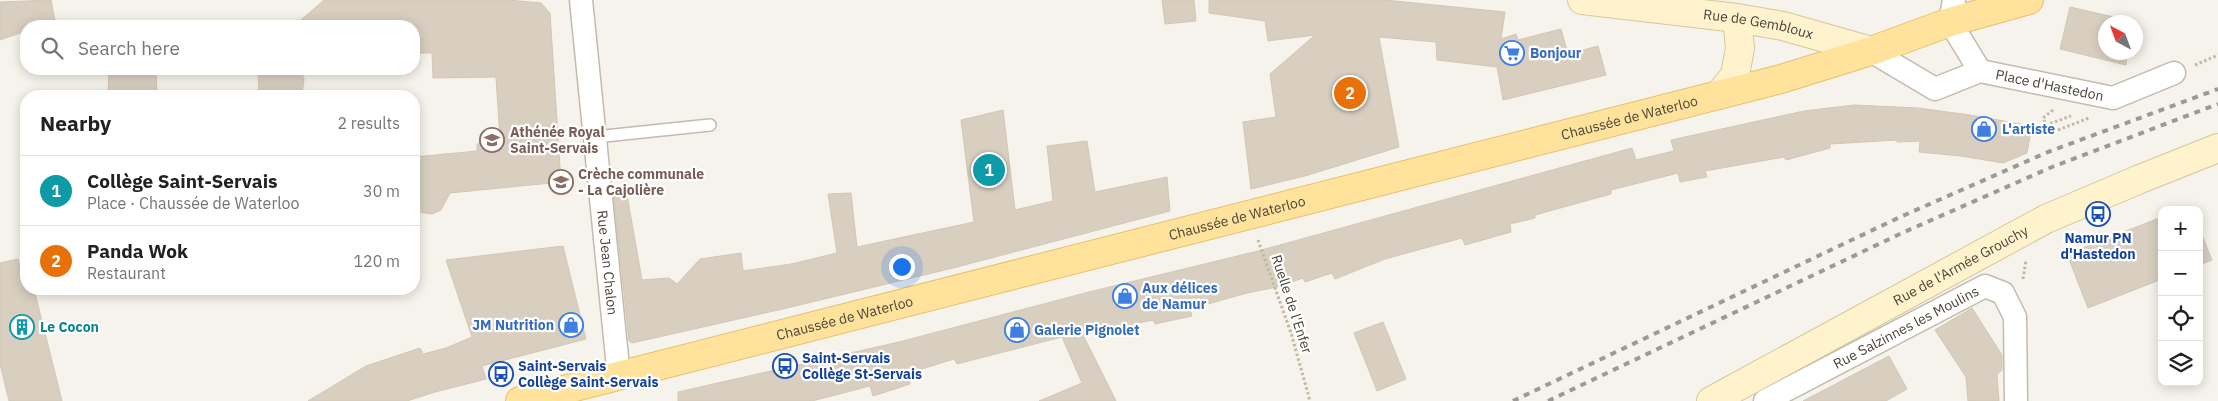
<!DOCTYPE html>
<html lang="en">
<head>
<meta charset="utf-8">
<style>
  body { margin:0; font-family:"IBM Plex Sans",sans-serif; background:#f2f2f2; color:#202124 }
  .controls { position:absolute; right:15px; bottom:15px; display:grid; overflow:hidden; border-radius:10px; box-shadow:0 2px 12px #0003 }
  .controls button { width:45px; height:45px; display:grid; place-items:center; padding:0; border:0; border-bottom:1px solid #e0e0e0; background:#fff; color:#202124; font:25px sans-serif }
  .compass { position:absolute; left:2098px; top:15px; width:45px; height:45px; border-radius:50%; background:#fff; box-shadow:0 2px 12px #0003; rotate:319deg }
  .you { position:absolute; left:901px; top:266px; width:18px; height:18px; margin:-12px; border:4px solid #fff; border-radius:50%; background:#1a73e8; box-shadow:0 0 0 8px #1a73e833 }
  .badge { display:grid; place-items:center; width:32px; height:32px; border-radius:50%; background:#fc3f1d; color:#fff; font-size:16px; font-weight:700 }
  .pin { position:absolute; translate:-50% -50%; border:2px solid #fff; box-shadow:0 1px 5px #0006 }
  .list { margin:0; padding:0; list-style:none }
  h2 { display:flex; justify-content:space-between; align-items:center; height:65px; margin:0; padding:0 20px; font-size:21px }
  h2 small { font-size:16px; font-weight:400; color:#757577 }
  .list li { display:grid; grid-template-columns:32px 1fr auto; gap:15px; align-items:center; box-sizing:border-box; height:70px; padding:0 20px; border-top:1px solid #e0e0e0 }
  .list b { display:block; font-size:19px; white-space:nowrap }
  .list p { margin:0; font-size:16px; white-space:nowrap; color:#757577 }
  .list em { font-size:16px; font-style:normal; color:#757577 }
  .icon { flex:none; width:28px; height:28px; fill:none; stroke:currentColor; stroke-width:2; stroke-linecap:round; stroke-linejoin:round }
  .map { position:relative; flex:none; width:2218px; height:401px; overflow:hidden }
  .search { position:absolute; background:#fff; box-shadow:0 2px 12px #0003; left:20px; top:20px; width:400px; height:55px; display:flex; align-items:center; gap:12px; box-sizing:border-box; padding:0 18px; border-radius:20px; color:#757577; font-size:19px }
  .panel { position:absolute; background:#fff; box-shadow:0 2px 12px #0003; left:20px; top:90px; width:400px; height:205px; border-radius:20px }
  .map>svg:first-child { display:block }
  .building { fill:#d8cfc1; stroke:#d3c7b4 }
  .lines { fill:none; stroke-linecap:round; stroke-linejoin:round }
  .lane-casing { stroke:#c2bbae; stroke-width:14 }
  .street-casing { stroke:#c2bbae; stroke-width:25 }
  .secondary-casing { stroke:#d6c79b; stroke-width:30 }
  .primary-casing { stroke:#e6c16a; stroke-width:30 }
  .path { stroke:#c4b79f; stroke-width:3; stroke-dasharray:2.5 2.5; stroke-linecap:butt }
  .lane { stroke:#fff; stroke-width:11 }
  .street { stroke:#fff; stroke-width:22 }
  .secondary { stroke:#fff3cd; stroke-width:28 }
  .primary { stroke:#ffe39c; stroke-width:28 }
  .rail { stroke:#9a9a9a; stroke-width:4; stroke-dasharray:6 6; stroke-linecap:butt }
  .labels { text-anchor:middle; stroke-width:4.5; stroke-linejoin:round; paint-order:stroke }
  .street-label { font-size:14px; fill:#4b4439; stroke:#fff }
  .shop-label { font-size:14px; font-weight:bold; fill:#366cbe; stroke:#fff; text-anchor:start }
  .education-label { font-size:14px; font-weight:bold; fill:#785e54; stroke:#fff; text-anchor:start }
  .transit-label { font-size:14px; font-weight:bold; fill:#164399; stroke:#fff; text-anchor:start }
  .culture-label { font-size:14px; font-weight:bold; fill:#0d838f; stroke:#fff; text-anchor:start }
</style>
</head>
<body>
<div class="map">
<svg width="2218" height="401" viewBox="0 0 2218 401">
  <rect width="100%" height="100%" fill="#f6f3ec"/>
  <g class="building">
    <polygon points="51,0 56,26 26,26 26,31 0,40 0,2"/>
    <polygon points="324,0 508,0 541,3 550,13 561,182 450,193 441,210 432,214 419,212 414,205 414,157 477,151 477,144 500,140 496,77 433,78 432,53 414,53 414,26 294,26"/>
    <polygon points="1162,0 1194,0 1196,21 1165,24"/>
    <polygon points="1209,0 1385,0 1505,12 1501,39 1516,34 1518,40 1561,29 1568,54 1598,46 1606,75 1503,100 1497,67 1437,60 1436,42 1379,37 1399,147 1305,176 1251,189 1243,122 1276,117 1270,74 1315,35 1268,41 1265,21 1209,13"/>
    <polygon points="2070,7 2127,20 2127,22 2106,22 2106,52 2127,52 2126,65 2060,49"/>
    <polygon points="109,69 156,69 157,96 108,96"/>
    <polygon points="258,69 300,69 304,79 302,96 259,96"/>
    <polygon points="1854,105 1918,108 1970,115 2032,126 2027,153 2003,163 1961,156 1919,152 1920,141 1897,142 1897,140 1830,144 1830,148 1786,160 1784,157 1705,171 1707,177 1680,182 1678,173 1611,190 1611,194 1535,215 1535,218 1510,224 1511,232 1465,245 1462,238 1385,259 1335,279 1332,273 1305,282 1303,278 1277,287 1247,293 1190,309 1192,316 1155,324 1153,320 1083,335 1116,401 1039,401 1082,383 1062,337 957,364 954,359 909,373 910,384 873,396 870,386 812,401 678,401 678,392 899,342 1089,292 1258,251 1632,148 1636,160 1674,151 1671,140 1804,111"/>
    <polygon points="1003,110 1015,210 1053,201 1047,146 1087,141 1095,192 1167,177 1170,211 953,268 787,308 632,343 629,341 613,190 626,189 642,280 669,278 677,284 700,259 741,253 743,271 791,264 837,253 828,194 851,193 857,247 974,222 961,120"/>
    <polygon points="2162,217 2162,279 2088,308 2067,254"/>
    <polygon points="2199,228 2212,260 2199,265"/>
    <polygon points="563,246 586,339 482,366 486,379 435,392 407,401 308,401 366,366 420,348 423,354 446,348 472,337 446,260"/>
    <polygon points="18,259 26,289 34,289 62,401 9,401 0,364 0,263"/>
    <polygon points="1972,308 2002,355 2002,370 1997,374 1999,401 1968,401 1966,377 1935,330"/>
    <polygon points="1383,322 1406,379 1377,391 1354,333"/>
    <polygon points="1889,356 1907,389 1886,401 1803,401"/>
  </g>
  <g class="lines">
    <defs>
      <polyline id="lane" points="595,137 710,125"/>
      <g id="street">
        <path id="s1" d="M 581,0 L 619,377"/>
        <polyline points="1954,0 1950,22 1980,71"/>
        <path id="s2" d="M 1871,51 L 1935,89 L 1980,71 L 2113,98 L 2174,73"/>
        <path id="s3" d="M 1765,401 L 1985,286 L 2003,293 L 2015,317 L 2016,401"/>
      </g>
      <g id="secondary">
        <path id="s4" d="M 1582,0 L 1737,18 L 1783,26 L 1871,51"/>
        <polyline points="1719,95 1735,75 1740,48 1737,18"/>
        <path id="s5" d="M 1711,401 L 2046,219 L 2140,179 L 2218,148"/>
      </g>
      <g id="primary">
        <path id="s6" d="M 520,401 L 1781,79 L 1871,51 L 1950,22 L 2029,0"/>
      </g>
    </defs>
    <use href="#lane" class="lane-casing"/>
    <use href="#street" class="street-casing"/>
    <use href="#secondary" class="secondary-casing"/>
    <use href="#primary" class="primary-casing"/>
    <g class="path">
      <polyline points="2195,65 2218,55"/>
      <polyline points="2053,110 2043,118 2046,125 2071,116"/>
      <polyline points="2058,130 2089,118"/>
      <polyline points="1258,240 1291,333 1310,401"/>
      <polyline points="2023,279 2026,260"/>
    </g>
    <use href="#lane" class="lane"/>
    <use href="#street" class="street"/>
    <use href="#secondary" class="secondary"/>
    <use href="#primary" class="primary"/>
    <g class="rail">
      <polyline points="1513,401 1898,218 2048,152 2218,89"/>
      <polyline points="1548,401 1902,233 2052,167 2218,104"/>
    </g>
  </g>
  <defs>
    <symbol id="supermarket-ring" viewBox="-11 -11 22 22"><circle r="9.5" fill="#fff" stroke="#3f7fe0" stroke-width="1.5"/><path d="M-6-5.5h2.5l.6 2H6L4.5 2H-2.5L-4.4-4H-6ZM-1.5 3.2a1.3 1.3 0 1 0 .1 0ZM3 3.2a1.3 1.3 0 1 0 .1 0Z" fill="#3f7fe0"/></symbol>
    <symbol id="shop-ring" viewBox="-11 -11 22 22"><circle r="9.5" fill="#fff" stroke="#3f7fe0" stroke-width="1.5"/><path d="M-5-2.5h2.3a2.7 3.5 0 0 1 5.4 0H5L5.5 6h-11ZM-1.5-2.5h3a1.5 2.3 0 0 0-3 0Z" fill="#3f7fe0"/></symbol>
    <symbol id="school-ring" viewBox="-11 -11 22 22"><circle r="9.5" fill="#fff" stroke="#8d6e63" stroke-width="1.5"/><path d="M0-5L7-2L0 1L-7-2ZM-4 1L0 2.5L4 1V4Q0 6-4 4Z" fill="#8d6e63"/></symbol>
    <symbol id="bus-ring" viewBox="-11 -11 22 22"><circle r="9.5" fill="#fff" stroke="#1a4fb4" stroke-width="1.5"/><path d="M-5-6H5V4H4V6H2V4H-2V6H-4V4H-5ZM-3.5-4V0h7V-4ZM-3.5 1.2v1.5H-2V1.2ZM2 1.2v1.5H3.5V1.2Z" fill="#1a4fb4"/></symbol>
    <symbol id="building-ring" viewBox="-11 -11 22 22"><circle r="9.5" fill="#fff" stroke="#0f9aa8" stroke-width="1.5"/><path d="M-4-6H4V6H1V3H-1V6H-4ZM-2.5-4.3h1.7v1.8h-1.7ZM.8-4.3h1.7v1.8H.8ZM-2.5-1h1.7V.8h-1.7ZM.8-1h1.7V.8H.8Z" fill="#0f9aa8"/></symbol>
  </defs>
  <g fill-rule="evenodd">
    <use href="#supermarket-ring" x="1498" y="39" width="28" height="28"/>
    <use href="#shop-ring" x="1970" y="115" width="28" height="28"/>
    <use href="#school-ring" x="478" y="126" width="28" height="28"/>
    <use href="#school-ring" x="547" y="168" width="28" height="28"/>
    <use href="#bus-ring" x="2084" y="200" width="28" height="28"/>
    <use href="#shop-ring" x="1111" y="282" width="28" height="28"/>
    <use href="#shop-ring" x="557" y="311" width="28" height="28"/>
    <use href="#building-ring" x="8" y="313" width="28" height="28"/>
    <use href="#shop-ring" x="1003" y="316" width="28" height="28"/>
    <use href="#bus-ring" x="771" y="352" width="28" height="28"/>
    <use href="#bus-ring" x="487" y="360" width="28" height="28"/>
  </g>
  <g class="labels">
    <g class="street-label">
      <text dy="5" stroke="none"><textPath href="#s4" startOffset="178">Rue de Gembloux</textPath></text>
      <text dy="5" stroke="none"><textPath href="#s2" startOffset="194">Place d'Hastedon</textPath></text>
      <text dy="5" stroke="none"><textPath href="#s6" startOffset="1145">Chaussée de Waterloo</textPath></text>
      <text dy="5" stroke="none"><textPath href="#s6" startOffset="740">Chaussée de Waterloo</textPath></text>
      <text dy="5" stroke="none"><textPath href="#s1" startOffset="264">Rue Jean Chalon</textPath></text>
      <text dy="5" stroke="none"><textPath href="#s5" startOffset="284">Rue de l'Armée Grouchy</textPath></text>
      <text transform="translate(1292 304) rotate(72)" y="5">Ruelle de l'Enfer</text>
      <text dy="5" stroke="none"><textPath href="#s6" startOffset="335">Chaussée de Waterloo</textPath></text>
      <text dy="5" stroke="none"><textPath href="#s3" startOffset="159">Rue Salzinnes les Moulins</textPath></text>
    </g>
    <g class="shop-label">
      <text x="1530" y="58">Bonjour</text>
      <text x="2002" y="134">L'artiste</text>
      <text x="1142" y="293">Aux délices<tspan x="1142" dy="16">de Namur</tspan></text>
      <text x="554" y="330" text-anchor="end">JM Nutrition</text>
      <text x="1034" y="335">Galerie Pignolet</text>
    </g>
    <g class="education-label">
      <text x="510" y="137">Athénée Royal<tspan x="510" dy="16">Saint-Servais</tspan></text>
      <text x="578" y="179">Crèche communale<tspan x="578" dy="16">- La Cajolière</tspan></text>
    </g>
    <g class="transit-label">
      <text x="2098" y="243" text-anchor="middle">Namur PN<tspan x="2098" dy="16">d'Hastedon</tspan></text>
      <text x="802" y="363">Saint-Servais<tspan x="802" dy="16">Collège St-Servais</tspan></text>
      <text x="518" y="371">Saint-Servais<tspan x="518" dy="16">Collège Saint-Servais</tspan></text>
    </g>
    <g class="culture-label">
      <text x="40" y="332">Le Cocon</text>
    </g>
  </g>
</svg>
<div class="controls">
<button>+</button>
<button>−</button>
<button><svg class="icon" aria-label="locate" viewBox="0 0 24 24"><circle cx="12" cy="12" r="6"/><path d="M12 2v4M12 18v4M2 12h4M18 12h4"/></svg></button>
<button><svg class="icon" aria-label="layers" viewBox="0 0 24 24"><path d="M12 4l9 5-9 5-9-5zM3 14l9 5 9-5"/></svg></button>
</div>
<svg class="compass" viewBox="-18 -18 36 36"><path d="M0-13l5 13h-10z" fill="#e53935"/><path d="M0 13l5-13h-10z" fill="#757577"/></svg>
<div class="you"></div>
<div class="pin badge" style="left:989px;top:170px;background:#0f9aa8">1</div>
<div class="pin badge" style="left:1350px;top:93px;background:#e8710a">2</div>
<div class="search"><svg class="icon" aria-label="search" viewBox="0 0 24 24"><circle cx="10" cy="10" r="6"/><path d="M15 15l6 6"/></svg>Search here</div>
<section class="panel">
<h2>Nearby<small>2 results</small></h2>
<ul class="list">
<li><span class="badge" style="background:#0f9aa8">1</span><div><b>Collège Saint-Servais</b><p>Place · Chaussée de Waterloo</p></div><em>30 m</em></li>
<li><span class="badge" style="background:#e8710a">2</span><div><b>Panda Wok</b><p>Restaurant</p></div><em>120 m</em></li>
</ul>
</section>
</div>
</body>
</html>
